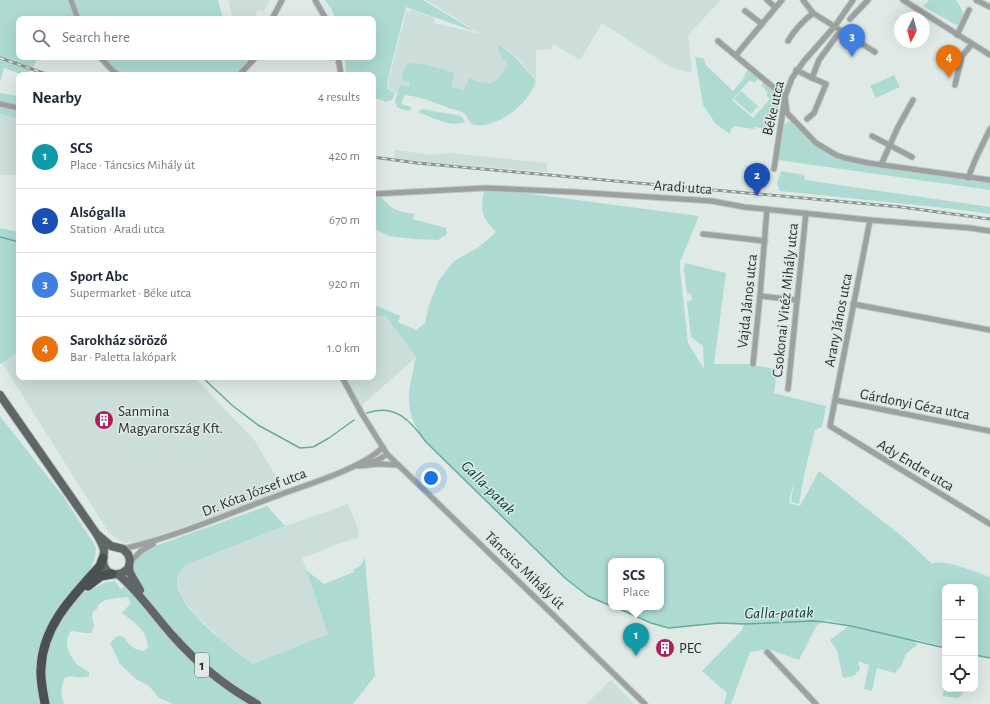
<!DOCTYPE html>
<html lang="en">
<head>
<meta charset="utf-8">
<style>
  body { margin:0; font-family:"Alegreya Sans",sans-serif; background:#f6f6f7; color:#1f2937 }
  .controls { position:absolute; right:12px; bottom:12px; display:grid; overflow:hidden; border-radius:8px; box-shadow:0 4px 16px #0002 }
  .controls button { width:36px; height:36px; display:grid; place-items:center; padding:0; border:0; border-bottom:1px solid #e0e1e3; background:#fff; color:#1f2937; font:20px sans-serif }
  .compass { position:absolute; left:894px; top:12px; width:36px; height:36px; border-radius:50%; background:#fff; box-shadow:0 4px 16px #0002; rotate:186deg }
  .you { position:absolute; left:431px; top:478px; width:14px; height:14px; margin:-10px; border:3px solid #fff; border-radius:50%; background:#1a73e8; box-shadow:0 0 0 6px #1a73e833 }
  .badge { display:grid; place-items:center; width:26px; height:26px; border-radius:50%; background:#2563eb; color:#fff; font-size:13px; font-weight:700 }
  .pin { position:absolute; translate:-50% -33px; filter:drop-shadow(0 1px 2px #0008) }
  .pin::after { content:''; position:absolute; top:21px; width:14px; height:12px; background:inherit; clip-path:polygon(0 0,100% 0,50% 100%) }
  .popup { position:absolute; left:608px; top:558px; width:56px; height:52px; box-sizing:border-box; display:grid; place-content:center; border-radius:8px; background:#fff; filter:drop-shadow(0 1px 3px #0005); font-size:13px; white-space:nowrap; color:#747a83 }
  .popup b { font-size:15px; color:#1f2937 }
  .popup::after { content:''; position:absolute; left:50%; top:100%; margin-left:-8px; border:8px solid transparent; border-top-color:#fff }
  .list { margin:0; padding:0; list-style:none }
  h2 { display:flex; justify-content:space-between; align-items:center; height:52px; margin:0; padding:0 16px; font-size:17px }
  h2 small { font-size:13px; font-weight:400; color:#747a83 }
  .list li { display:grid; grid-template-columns:26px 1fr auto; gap:12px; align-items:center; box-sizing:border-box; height:64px; padding:0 16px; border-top:1px solid #e0e1e3 }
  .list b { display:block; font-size:15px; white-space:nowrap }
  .list p { margin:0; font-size:13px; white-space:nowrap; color:#747a83 }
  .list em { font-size:13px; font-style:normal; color:#747a83 }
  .icon { flex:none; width:22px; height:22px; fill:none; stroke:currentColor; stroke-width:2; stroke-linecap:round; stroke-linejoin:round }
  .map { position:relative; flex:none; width:990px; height:704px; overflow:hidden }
  .search { position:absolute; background:#fff; box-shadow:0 4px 16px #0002; left:16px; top:16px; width:360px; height:44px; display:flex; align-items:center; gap:10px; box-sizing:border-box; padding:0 14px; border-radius:8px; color:#747a83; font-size:15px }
  .panel { position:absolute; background:#fff; box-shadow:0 4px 16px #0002; left:16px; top:72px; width:360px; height:308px; border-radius:8px }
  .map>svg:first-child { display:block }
  .built { fill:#ccdeda }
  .green { fill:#addbd1 }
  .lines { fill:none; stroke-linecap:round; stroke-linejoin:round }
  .stream { stroke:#66ab9e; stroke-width:1.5 }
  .street-casing { stroke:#bec8c6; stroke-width:7 }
  .primary-casing { stroke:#bec8c6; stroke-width:10 }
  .highway-casing { stroke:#bec8c6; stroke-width:11 }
  .street { stroke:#9ca1a0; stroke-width:5 }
  .primary { stroke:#5f6665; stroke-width:8 }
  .highway { stroke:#495250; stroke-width:9 }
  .rail-casing { stroke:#8c9492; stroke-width:3 }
  .rail { stroke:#dfeae7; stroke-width:1.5; stroke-dasharray:4.5; stroke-linecap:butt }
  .labels { text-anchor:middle; stroke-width:3; stroke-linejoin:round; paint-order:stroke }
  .shield { fill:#dfeae7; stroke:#606665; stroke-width:1 }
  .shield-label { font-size:14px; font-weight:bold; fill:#2a2e2d }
  .street-label { font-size:15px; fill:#2a2e2d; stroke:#dfeae7 }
  .poi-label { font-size:15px; fill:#2a2e2d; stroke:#dfeae7; text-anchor:start }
  .water-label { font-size:16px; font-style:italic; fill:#004138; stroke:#dfeae7 }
</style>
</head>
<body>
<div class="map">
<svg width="990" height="704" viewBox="0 0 990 704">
  <rect width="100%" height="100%" fill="#dfeae7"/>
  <g class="built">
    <polygon points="228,0 270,0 263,12 258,10 253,19 233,19"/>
    <polygon points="426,0 721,0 688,35 692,73 672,68 602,23 580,60 553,44 552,49 536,50 536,79 514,54 498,45 513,55 536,80 534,88 526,98 510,114 499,120 481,125 471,123 464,113 417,96 398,93 388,89 389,78 406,13 412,10 434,18 434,23 481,34"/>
    <polygon points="0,114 19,119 19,175 0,175"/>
    <polygon points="395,150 431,155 450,153 547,163 547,172 394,160"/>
    <polygon points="385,315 416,357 360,407 345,377 373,377 373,317"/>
    <polygon points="19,351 19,377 194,377 241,426 255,441 283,489 272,495 137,543 122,542 109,533 2,363"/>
    <polygon points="348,504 359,531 357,539 352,539 302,558 329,634 253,664 223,641 197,617 182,598 177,583 180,571 185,565 285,526"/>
    <polygon points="611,680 634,704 586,704"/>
  </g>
  <g class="green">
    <polygon points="0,0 218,0 223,19 78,19 77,17 71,19 19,19 19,57 37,57 35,64 27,75 23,75 4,68 0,82"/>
    <polygon points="325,0 423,0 476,32 406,7 388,78 387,89 395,93 392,100 385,102 382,100 373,98 373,75 346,75 345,57 373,57 373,19 335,19 332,10"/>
    <polygon points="929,0 956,0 965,15 961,23 956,25 923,6"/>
    <path d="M 498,45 L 513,55 L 535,80 C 531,101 508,119 488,124 C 483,125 477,126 473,124 C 468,123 468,115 464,113 C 460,110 453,109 449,108 C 435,103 420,96 405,95 L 401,104 L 411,107 L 411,109 L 409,111 L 401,109 L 397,107 L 395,101 L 400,84 L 409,87 L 410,82 L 402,80 C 403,75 403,69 407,65 C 415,59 444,70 454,73 L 451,87 L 464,90 L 469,78 C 481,83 493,89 501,75 C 505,68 506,71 507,61 L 503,60 L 498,48 Z"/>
    <polygon points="100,57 256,57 239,75 119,75"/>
    <polygon points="695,57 703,58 706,65 733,91 745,77 744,75 750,68 759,78 754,83 750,80 732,100 753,118 770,99 767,96 767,92 761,85 765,81 780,97 775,127 767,126 766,132 763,132 761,128 755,127 754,129 734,126 733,129 731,128 730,134 716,124 703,105"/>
    <polygon points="894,75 900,87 876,98 870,86"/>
    <polygon points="741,91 758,106 751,114 734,99"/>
    <polygon points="0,93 19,96 19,119 0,114"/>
    <path d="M 422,109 L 456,115 L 462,117 L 465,122 C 451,128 431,117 418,112 Z"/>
    <polygon points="793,119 826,148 856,161 990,179 990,190 778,160 773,156 777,130"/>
    <polygon points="781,171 804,175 805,180 990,207 990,214 955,209 780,191 777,184"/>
    <path d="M 485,188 L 699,216 L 680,262 L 680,270 L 688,343 L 704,369 L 703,346 L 691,337 L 687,302 L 692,300 L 691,294 L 687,293 L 684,271 L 685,263 L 726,273 L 714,364 L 746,364 L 777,369 L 774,393 L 826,406 L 822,427 L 815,430 L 804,475 L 799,504 L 791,502 L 794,481 L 789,503 L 800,506 L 819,471 L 903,537 L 932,564 C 945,558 976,573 990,577 L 990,658 L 975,655 L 975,587 L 945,587 L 945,647 L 914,639 L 917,645 L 906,654 L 901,666 L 895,673 L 877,668 L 872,691 L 864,689 L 869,665 L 858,661 L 860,669 L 854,676 L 843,678 L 837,651 L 830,640 L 850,625 L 826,620 L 817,625 L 799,660 L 768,649 L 750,652 L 731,704 L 724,704 L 727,693 L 702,671 L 742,630 L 744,624 L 719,623 L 669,628 L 651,623 L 615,607 L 661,607 L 661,561 L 611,561 L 611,606 L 588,596 L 565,578 L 426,442 C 402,410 408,394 416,357 L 385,315 L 373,317 L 373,303 L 374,305 L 400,316 L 398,322 L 416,330 L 425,323 L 429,305 L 439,280 L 454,261 L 479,247 L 496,232 C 480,214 480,212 485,188 Z"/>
    <path d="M 373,194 L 379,194 C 391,209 394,211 414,214 L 413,219 L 446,228 L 447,234 L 438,240 L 414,239 L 389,236 L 373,228 Z"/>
    <polygon points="0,228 19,232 19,351 2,363 0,364"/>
    <path d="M 0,416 L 63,496 L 96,547 L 95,558 L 90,569 L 79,586 L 87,592 L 106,582 L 115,581 L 121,589 L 133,581 L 132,562 L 141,553 L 155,546 L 267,506 L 285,526 L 185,565 C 181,570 178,574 177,581 C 177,610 232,648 253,664 L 328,634 L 306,570 L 324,584 L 354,572 L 353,570 L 360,566 L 365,558 L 375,676 L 353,704 L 173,704 L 159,698 L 149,686 L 136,679 L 120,664 L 110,643 L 117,636 L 124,637 C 129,645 134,650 143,651 L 148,648 C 148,631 134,622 122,613 L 131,603 L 128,597 C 118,599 99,597 97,609 L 93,611 L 92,618 L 94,626 L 91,633 L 86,633 L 71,631 C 63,641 68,654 76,663 C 79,667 85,669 89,672 L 89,676 C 81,679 73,675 65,677 C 61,687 60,694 64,704 L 0,704 Z"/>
    <polygon points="945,669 945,689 964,689 963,693 958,698 943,696 944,681 942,675"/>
  </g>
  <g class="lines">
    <g class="stream">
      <polyline points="0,237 19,242"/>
      <polyline points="202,377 233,406 258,425 300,448 313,447 329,438 354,420"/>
      <path d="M 367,413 C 395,403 411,421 426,442 L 565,578 L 588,596 L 611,606"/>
      <polyline points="615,607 651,623 669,628 719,623 745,624 813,621 825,622 851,626 945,648"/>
      <polyline points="975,655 990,658"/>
    </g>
    <defs>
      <g id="street">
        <polyline points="71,0 78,19"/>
        <polyline points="315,0 326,19"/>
        <polyline points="767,0 775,7"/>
        <polyline points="803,0 813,13 875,52"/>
        <polyline points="903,0 990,55"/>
        <polyline points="976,0 990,7"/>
        <polyline points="745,11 762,24"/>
        <polyline points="272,19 282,0"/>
        <polyline points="850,19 868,0"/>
        <polyline points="957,35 969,10"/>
        <polyline points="718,41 785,97"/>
        <path d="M 788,41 C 795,29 803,21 813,13"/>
        <polyline points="736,55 782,0"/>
        <polyline points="100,57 113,71 119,75"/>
        <polyline points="338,57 341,75"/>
        <polyline points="796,70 812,78 819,60 838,34"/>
        <polyline points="239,75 256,57"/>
        <polyline points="955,85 962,56 972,44"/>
        <polyline points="785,97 787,113 816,143 836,155 845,158 868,163 990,180"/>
        <polyline points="0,104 19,108"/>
        <polyline points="807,119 814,113 826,84 812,78"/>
        <polyline points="872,136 912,157"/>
        <polyline points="881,165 898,127 913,100"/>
        <polyline points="774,169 785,97 792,78 804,61 835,26 853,0"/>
        <polyline points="968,178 976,158 990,129"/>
        <polyline points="373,194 485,188 574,192 712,201 744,207 870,220 970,228 990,231"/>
        <polyline points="870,220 830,426 990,524"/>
        <polyline points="703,234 765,241"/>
        <polyline points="760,296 797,300"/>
        <polyline points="853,304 990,330"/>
        <polyline points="753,364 760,296 767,209"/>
        <polyline points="342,377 362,414 387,454 645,704"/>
        <polyline points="788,389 806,213"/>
        <polyline points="835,400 990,431"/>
        <polyline points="369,463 380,459 387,454"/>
        <polyline points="358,466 378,464 398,465"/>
        <path d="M 122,548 L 127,548 C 180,535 230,513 282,494 C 309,484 363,468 383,447"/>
        <polyline points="130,562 141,551 153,544"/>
        <polyline points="767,652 816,704"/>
      </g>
      <g id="primary">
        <path d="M 0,395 L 96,533 C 99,538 103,545 104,550 C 104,556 102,561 104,566 C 109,578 123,576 129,567"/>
        <polyline points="98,535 111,546 123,549 128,554 130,560 129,567 130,573 140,590"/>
        <path d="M 118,574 C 138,591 156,617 173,636 C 197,663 226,687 257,704"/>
      </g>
      <g id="highway">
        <polyline points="88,586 101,576 112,574"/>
        <path d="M 45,704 C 43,692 40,680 41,668 C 43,625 73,596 100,566 L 103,558"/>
      </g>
    </defs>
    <use href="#street" class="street-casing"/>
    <use href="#primary" class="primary-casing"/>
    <use href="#highway" class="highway-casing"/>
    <use href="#street" class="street"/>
    <use href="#primary" class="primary"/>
    <use href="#highway" class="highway"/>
    <defs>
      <g id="rail">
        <polyline points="0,58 49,75"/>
        <polyline points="373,157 417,163 901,207 990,219"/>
      </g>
    </defs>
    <use href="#rail" class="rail-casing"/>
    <use href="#rail" class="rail"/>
  </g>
  <defs>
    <symbol id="building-disc" viewBox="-11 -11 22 22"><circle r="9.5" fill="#ac205e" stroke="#dfeae7"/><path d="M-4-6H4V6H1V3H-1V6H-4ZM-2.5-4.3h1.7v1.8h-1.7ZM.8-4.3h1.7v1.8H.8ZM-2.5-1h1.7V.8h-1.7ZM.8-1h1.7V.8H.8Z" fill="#fff"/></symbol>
  </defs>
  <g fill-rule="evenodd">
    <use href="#building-disc" x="93" y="409" width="22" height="22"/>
    <use href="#building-disc" x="654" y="637" width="22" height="22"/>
  </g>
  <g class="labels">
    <rect class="shield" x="195" y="653" width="14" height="24" rx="3"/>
    <g class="shield-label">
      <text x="202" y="670">1</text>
    </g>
    <g class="street-label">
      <text transform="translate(773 108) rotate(-77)" y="5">Béke utca</text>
      <text transform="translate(683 187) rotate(4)" y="5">Aradi utca</text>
      <text transform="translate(785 300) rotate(-84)" y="5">Csokonai Vitéz Mihály utca</text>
      <text transform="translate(747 301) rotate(-84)" y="5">Vajda János utca</text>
      <text transform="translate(838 320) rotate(-79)" y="5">Arany János utca</text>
      <text transform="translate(915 404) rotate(11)" y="5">Gárdonyi Géza utca</text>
      <text transform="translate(916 465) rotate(31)" y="5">Ady Endre utca</text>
      <text transform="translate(254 492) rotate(-21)" y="5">Dr. Kóta József utca</text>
      <text transform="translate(525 570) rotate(44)" y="5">Táncsics Mihály út</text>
    </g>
    <g class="poi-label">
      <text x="118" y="416">Sanmina<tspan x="118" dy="17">Magyarország Kft.</tspan></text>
      <text x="679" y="653">PEC</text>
    </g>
    <g class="water-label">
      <text transform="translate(489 487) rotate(45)" y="6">Galla-patak</text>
      <text transform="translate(779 612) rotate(-1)" y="6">Galla-patak</text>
    </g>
  </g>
</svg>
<div class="controls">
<button>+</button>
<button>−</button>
<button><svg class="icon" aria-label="locate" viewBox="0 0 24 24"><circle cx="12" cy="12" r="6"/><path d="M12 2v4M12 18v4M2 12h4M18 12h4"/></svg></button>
</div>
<svg class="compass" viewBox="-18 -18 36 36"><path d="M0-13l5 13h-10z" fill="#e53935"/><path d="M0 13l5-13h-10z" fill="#747a83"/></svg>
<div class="you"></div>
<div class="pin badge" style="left:636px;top:656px;background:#0f9aa8">1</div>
<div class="popup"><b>SCS</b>Place</div>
<div class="pin badge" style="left:757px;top:196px;background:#1a4fb4">2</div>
<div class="pin badge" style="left:852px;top:57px;background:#3f7fe0">3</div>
<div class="pin badge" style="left:949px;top:78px;background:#e8710a">4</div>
<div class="search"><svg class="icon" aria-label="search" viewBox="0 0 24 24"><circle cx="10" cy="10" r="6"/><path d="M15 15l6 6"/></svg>Search here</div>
<section class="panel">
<h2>Nearby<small>4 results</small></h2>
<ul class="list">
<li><span class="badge" style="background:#0f9aa8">1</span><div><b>SCS</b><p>Place · Táncsics Mihály út</p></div><em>420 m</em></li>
<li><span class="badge" style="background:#1a4fb4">2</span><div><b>Alsógalla</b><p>Station · Aradi utca</p></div><em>670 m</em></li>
<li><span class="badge" style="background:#3f7fe0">3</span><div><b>Sport Abc</b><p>Supermarket · Béke utca</p></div><em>920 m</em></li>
<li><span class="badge" style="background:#e8710a">4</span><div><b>Sarokház söröző</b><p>Bar · Paletta lakópark</p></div><em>1.0 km</em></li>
</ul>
</section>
</div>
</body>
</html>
